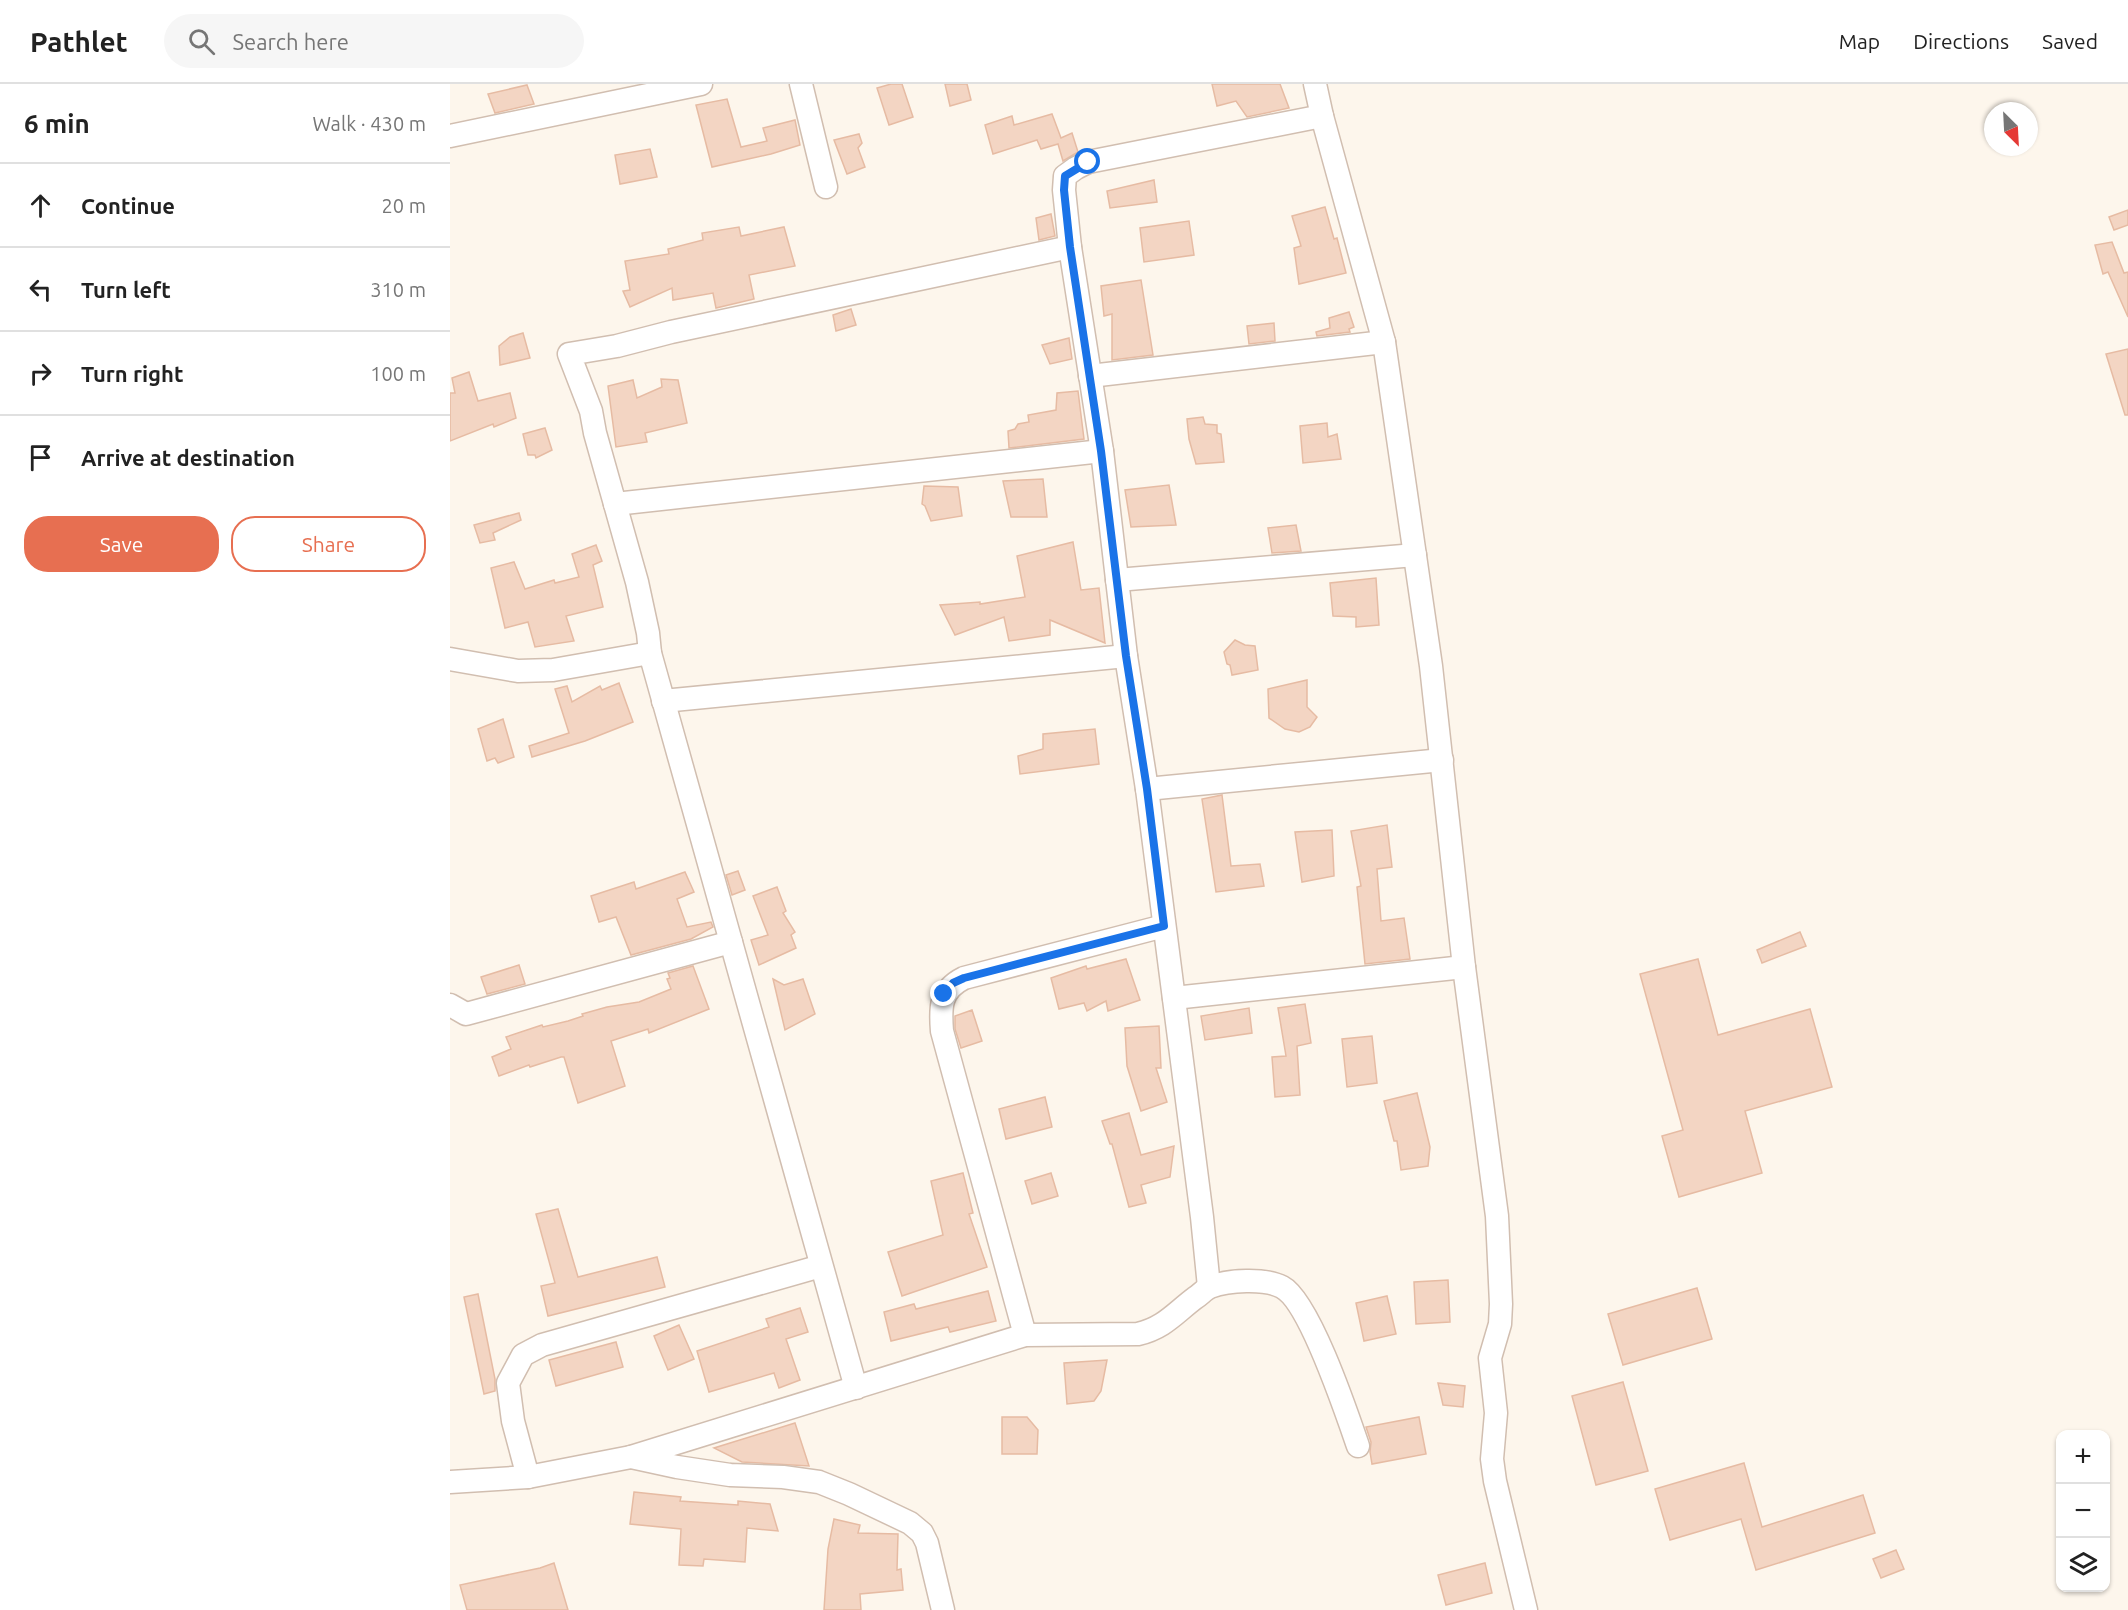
<!DOCTYPE html>
<html lang="en">
<head>
<meta charset="utf-8">
<style>
  body { margin:0; font-family:Ubuntu,sans-serif; background:#f6f6f6; color:#222 }
  .controls { position:absolute; right:18px; bottom:18px; display:grid; overflow:hidden; border-radius:12px; box-shadow:0 2px 4px #0004 }
  .controls button { width:54px; height:54px; display:grid; place-items:center; padding:0; border:0; border-bottom:2px solid #e0e0e0; background:#fff; color:#222; font:30px sans-serif }
  .compass { position:absolute; left:1534px; top:18px; width:54px; height:54px; border-radius:50%; background:#fff; box-shadow:0 2px 4px #0004; rotate:156deg }
  .stop { position:absolute; width:18px; height:18px; margin:-14px; border:4px solid #1a73e8; border-radius:50%; background:#fff }
  .stop.end { background:#1a73e8; border-color:#fff; box-shadow:0 2px 6px #0008 }
  .list { margin:0; padding:0; list-style:none }
  h2 { display:flex; justify-content:space-between; align-items:center; height:78px; margin:0; padding:0 24px; font-size:26px }
  h2 small { font-size:20px; font-weight:400; color:#767676 }
  .list li { display:grid; grid-template-columns:39px 1fr auto; gap:18px; align-items:center; box-sizing:border-box; height:84px; padding:0 24px; border-top:2px solid #e0e0e0 }
  .list b { display:block; font-size:22px; white-space:nowrap }
  .list em { font-size:20px; font-style:normal; color:#767676 }
  .actions { display:flex; gap:12px; padding:18px 24px }
  .actions a { flex:1; padding:14px 0; border:2px solid #e76f51; border-radius:24px; text-align:center; font-size:21px; color:#e76f51 }
  .actions .main { background:#e76f51; color:#fff }
  .icon { flex:none; width:33px; height:33px; fill:none; stroke:currentColor; stroke-width:2; stroke-linecap:round; stroke-linejoin:round }
  .map { position:relative; flex:none; width:1678px; height:1526px; overflow:hidden }
  header { display:flex; align-items:center; gap:36px; box-sizing:border-box; height:84px; padding:0 30px; background:#fff; border-bottom:2px solid #e0e0e0 }
  header strong { font-size:28px }
  nav { display:flex; gap:33px; margin-inline-start:auto; font-size:21px }
  .search { width:420px; height:54px; background:#f6f6f6; display:flex; align-items:center; gap:15px; box-sizing:border-box; padding:0 21px; border-radius:33px; color:#767676; font-size:22px }
  main { display:flex }
  aside { flex:1; background:#fff }
  .map>svg:first-child { display:block }
  .building { fill:#f3d5c3; stroke:#e6bba3; stroke-width:1.5 }
  .lines { fill:none; stroke-linecap:round; stroke-linejoin:round }
  .minor-casing { stroke:#d1beb0; stroke-width:25 }
  .minor { stroke:#fff; stroke-width:22 }
  .route { stroke:#1a73e8; stroke-width:8 }
</style>
</head>
<body>
<header>
<strong>Pathlet</strong>
<div class="search"><svg class="icon" aria-label="search" viewBox="0 0 24 24"><circle cx="10" cy="10" r="6"/><path d="M15 15l6 6"/></svg>Search here</div>
<nav><a>Map</a><a>Directions</a><a>Saved</a></nav>
</header>
<main>
<aside>
<h2>6 min<small>Walk · 430 m</small></h2>
<ul class="list">
<li><svg class="icon" aria-label="ahead" viewBox="0 0 24 24"><path d="M12 20V5M6 11l6-6 6 6"/></svg><div><b>Continue</b></div><em>20 m</em></li>
<li><svg class="icon" aria-label="left" viewBox="0 0 24 24"><path d="M17 20v-9H6M10 6l-5 5 5 5"/></svg><div><b>Turn left</b></div><em>310 m</em></li>
<li><svg class="icon" aria-label="right" viewBox="0 0 24 24"><path d="M7 20v-9h11M14 6l5 5-5 5"/></svg><div><b>Turn right</b></div><em>100 m</em></li>
<li><svg class="icon" aria-label="arrive" viewBox="0 0 24 24"><path d="M6 21V4h12l-3 4 3 4H6"/></svg><div><b>Arrive at destination</b></div></li>
</ul>
<div class="actions"><a class="main">Save</a><a>Share</a></div>
</aside>
<div class="map">
<svg width="1678" height="1526" viewBox="0 0 1678 1526">
  <rect width="100%" height="100%" fill="#fdf6ec"/>
  <g class="building">
    <polygon points="441,0 452,0 463,33 439,41 427,4"/>
    <polygon points="495,0 517,0 521,16 500,22"/>
    <polygon points="762,0 830,0 839,24 797,33 786,17 767,22"/>
    <polygon points="77,1 84,20 45,29 38,10"/>
    <polygon points="277,15 291,63 317,57 313,44 345,36 350,61 321,70 262,83 246,21"/>
    <polygon points="602,30 611,54 622,49 628,68 613,77 608,60 591,65 587,56 543,70 535,41 562,32 564,41"/>
    <polygon points="409,50 412,59 408,64 415,83 397,90 384,56"/>
    <polygon points="200,65 207,93 170,100 165,71"/>
    <polygon points="704,96 707,118 660,124 657,107"/>
    <polygon points="875,123 884,155 887,154 896,189 849,200 844,164 851,162 842,132"/>
    <polygon points="1678,126 1678,141 1664,146 1659,133"/>
    <polygon points="601,130 605,152 589,156 586,134"/>
    <polygon points="739,137 744,171 694,178 690,144"/>
    <polygon points="289,143 291,152 334,143 345,182 299,191 304,215 266,224 263,209 223,216 222,204 180,223 173,207 180,206 175,177 219,170 218,165 253,156 252,149"/>
    <polygon points="1662,158 1674,189 1678,188 1678,233 1658,188 1653,190 1645,161"/>
    <polygon points="691,196 703,271 662,276 662,230 654,232 651,202"/>
    <polygon points="401,225 406,241 386,247 383,231"/>
    <polygon points="899,228 904,243 899,245 900,248 867,252 866,248 880,244 879,234"/>
    <polygon points="824,239 825,257 799,260 797,242"/>
    <polygon points="73,249 80,274 50,281 49,262 60,253"/>
    <polygon points="619,254 622,275 600,280 592,261"/>
    <polygon points="1678,265 1678,331 1675,331 1656,270"/>
    <polygon points="19,288 28,317 60,309 66,334 44,343 43,340 0,357 0,309 5,309 2,294"/>
    <polygon points="211,295 228,296 237,339 195,349 197,358 166,363 158,302 183,296 187,314 212,303"/>
    <polygon points="628,307 634,355 559,364 558,347 565,345 568,340 579,338 578,331 606,326 607,309"/>
    <polygon points="753,333 755,340 767,341 767,349 771,350 774,378 746,380 739,355 737,335"/>
    <polygon points="877,339 878,353 887,350 891,375 853,379 850,342"/>
    <polygon points="95,344 102,366 86,374 85,371 78,371 73,350"/>
    <polygon points="593,395 597,433 561,433 553,397"/>
    <polygon points="719,401 726,441 681,443 675,406"/>
    <polygon points="474,402 508,403 512,432 481,437 475,422 472,420"/>
    <polygon points="69,429 71,436 43,449 45,456 30,459 24,441"/>
    <polygon points="846,441 851,467 822,469 818,444"/>
    <polygon points="623,458 631,506 649,504 655,559 600,536 600,551 559,557 554,533 505,551 490,521 530,518 530,520 575,513 567,472"/>
    <polygon points="146,461 152,477 143,481 153,523 116,532 124,557 85,563 78,538 55,544 41,484 64,478 75,505 104,496 105,499 129,493 122,470"/>
    <polygon points="926,494 929,541 906,543 906,533 883,532 880,499"/>
    <polygon points="785,556 795,561 805,562 808,586 782,591 780,581 777,580 774,568"/>
    <polygon points="857,596 857,623 867,633 860,643 849,648 835,645 819,634 818,605"/>
    <polygon points="169,599 183,638 135,657 82,673 79,662 119,649 105,605 117,602 122,618 150,602 152,606"/>
    <polygon points="53,635 64,673 48,679 45,674 37,677 28,645"/>
    <polygon points="645,645 649,680 570,690 568,672 593,665 593,650"/>
    <polygon points="772,711 781,782 810,780 814,802 766,808 752,715"/>
    <polygon points="937,741 942,783 927,785 931,837 954,834 960,875 915,880 907,803 911,802 901,747"/>
    <polygon points="882,746 884,792 852,798 845,748"/>
    <polygon points="288,787 295,806 282,811 276,791"/>
    <polygon points="235,788 244,808 227,815 237,843 261,838 263,843 241,855 181,871 166,833 149,838 141,812 184,798 186,805"/>
    <polygon points="327,803 336,827 333,829 345,848 341,851 346,864 309,881 301,856 318,851 303,812"/>
    <polygon points="1350,848 1356,862 1312,879 1307,866"/>
    <polygon points="676,875 690,916 658,927 656,917 637,927 634,919 609,925 601,894 636,882 637,885"/>
    <polygon points="1248,875 1268,951 1360,925 1382,1003 1295,1027 1312,1089 1229,1113 1212,1052 1233,1046 1190,890"/>
    <polygon points="69,881 75,900 37,910 31,893"/>
    <polygon points="243,882 259,925 199,949 198,945 161,957 175,1002 128,1019 114,973 111,973 80,983 79,981 49,992 42,973 61,965 56,953 92,941 93,943 118,937 133,932 132,930 157,923 189,918 221,905 217,895 220,894 218,889"/>
    <polygon points="323,895 334,901 353,895 365,930 335,946"/>
    <polygon points="855,920 861,959 847,962 850,1011 825,1013 822,973 836,972 828,924"/>
    <polygon points="799,924 802,949 755,956 751,932"/>
    <polygon points="522,926 532,957 511,964 505,945 505,932"/>
    <polygon points="709,942 711,984 706,984 717,1018 691,1027 677,982 675,944"/>
    <polygon points="922,952 927,999 897,1003 892,955"/>
    <polygon points="967,1009 980,1063 978,1082 951,1086 947,1057 944,1057 934,1017"/>
    <polygon points="595,1013 602,1043 556,1055 549,1025"/>
    <polygon points="679,1029 691,1071 724,1062 720,1093 691,1101 696,1119 679,1123 662,1060 660,1060 652,1037"/>
    <polygon points="513,1089 523,1129 519,1130 537,1183 452,1212 438,1168 493,1151 481,1097"/>
    <polygon points="601,1089 608,1112 582,1120 575,1097"/>
    <polygon points="108,1125 128,1193 207,1173 215,1203 98,1232 91,1202 105,1199 86,1130"/>
    <polygon points="998,1196 1000,1238 966,1240 964,1198"/>
    <polygon points="1247,1204 1262,1255 1173,1281 1158,1230"/>
    <polygon points="538,1207 546,1237 500,1248 498,1243 441,1257 434,1228 464,1220 466,1225"/>
    <polygon points="28,1210 45,1295 45,1307 34,1310 14,1213"/>
    <polygon points="937,1212 946,1250 914,1257 906,1219"/>
    <polygon points="350,1224 358,1248 336,1255 350,1296 329,1304 324,1289 259,1308 247,1267 319,1243 316,1235"/>
    <polygon points="229,1241 244,1275 218,1286 204,1252"/>
    <polygon points="166,1258 173,1283 106,1302 99,1276"/>
    <polygon points="657,1276 651,1307 644,1317 617,1320 614,1279"/>
    <polygon points="1173,1298 1198,1387 1146,1401 1122,1312"/>
    <polygon points="988,1299 1015,1302 1013,1323 993,1321"/>
    <polygon points="552,1333 577,1333 588,1346 587,1370 552,1370"/>
    <polygon points="969,1333 976,1370 922,1380 920,1368 921,1358 916,1343"/>
    <polygon points="345,1339 359,1382 292,1378 264,1364"/>
    <polygon points="1294,1379 1312,1443 1413,1411 1425,1449 1306,1486 1291,1435 1220,1456 1205,1405"/>
    <polygon points="184,1408 231,1413 230,1417 288,1421 288,1417 320,1420 328,1447 297,1444 295,1478 254,1475 253,1482 229,1481 231,1445 180,1440"/>
    <polygon points="384,1435 410,1441 408,1449 448,1450 447,1486 451,1485 453,1506 410,1510 411,1526 374,1526 378,1465"/>
    <polygon points="1446,1466 1454,1485 1431,1494 1423,1475"/>
    <polygon points="104,1479 118,1526 17,1526 10,1501 90,1484"/>
    <polygon points="1035,1479 1042,1509 996,1521 988,1491"/>
  </g>
  <g class="lines">
    <defs>
      <g id="minor">
        <polyline points="351,0 376,103"/>
        <polyline points="865,0 872,32 934,258 981,582 1014,883 1047,1132 1051,1220 1050,1240 1040,1274 1046,1329 1042,1375 1045,1397 1076,1526"/>
        <polyline points="0,52 251,0"/>
        <polyline points="640,292 934,258"/>
        <polyline points="165,420 652,367"/>
        <polyline points="667,496 965,471"/>
        <polyline points="0,575 68,587 103,586 200,569"/>
        <polyline points="213,617 676,572"/>
        <polyline points="697,705 992,676"/>
        <polyline points="724,914 1014,883"/>
        <polyline points="0,921 16,930 281,858"/>
        <polyline points="759,1203 752,1133 697,705 676,572 652,367 620,163 614,106 615,92 626,84 638,78 872,32"/>
        <path d="M 575,1251 L 492,947 C 490,923 490,906 514,894 L 714,842"/>
        <polyline points="406,1304 200,569 198,549 187,498 145,349 141,327 119,270 167,262 221,248 620,163"/>
        <path d="M 181,1373 L 575,1251 L 688,1250 C 714,1244 725,1229 745,1214 C 750,1211 755,1205 760,1203 C 778,1196 815,1194 832,1203 C 859,1217 897,1330 908,1362"/>
        <polyline points="78,1393 63,1337 58,1299 73,1271 92,1261 371,1182"/>
        <polyline points="0,1398 78,1393 181,1373 227,1383 280,1391 333,1393 369,1398 399,1410 460,1439 472,1449 477,1459 493,1526"/>
      </g>
    </defs>
    <use href="#minor" class="minor-casing"/>
    <use href="#minor" class="minor"/>
  </g>
  <g class="lines">
    <polyline class="route" points="494,910 503,899 514,894 714,842 697,705 676,572 651,367 620,163 614,106 615,92 638,78"/>
  </g>
</svg>
<div class="controls">
<button>+</button>
<button>−</button>
<button><svg class="icon" aria-label="layers" viewBox="0 0 24 24"><path d="M12 4l9 5-9 5-9-5zM3 14l9 5 9-5"/></svg></button>
</div>
<svg class="compass" viewBox="-18 -18 36 36"><path d="M0-13l5 13h-10z" fill="#e53935"/><path d="M0 13l5-13h-10z" fill="#767676"/></svg>
<div class="stop" style="left:638px;top:78px"></div>
<div class="stop end" style="left:494px;top:910px"></div>
</div>
</main>
</body>
</html>
